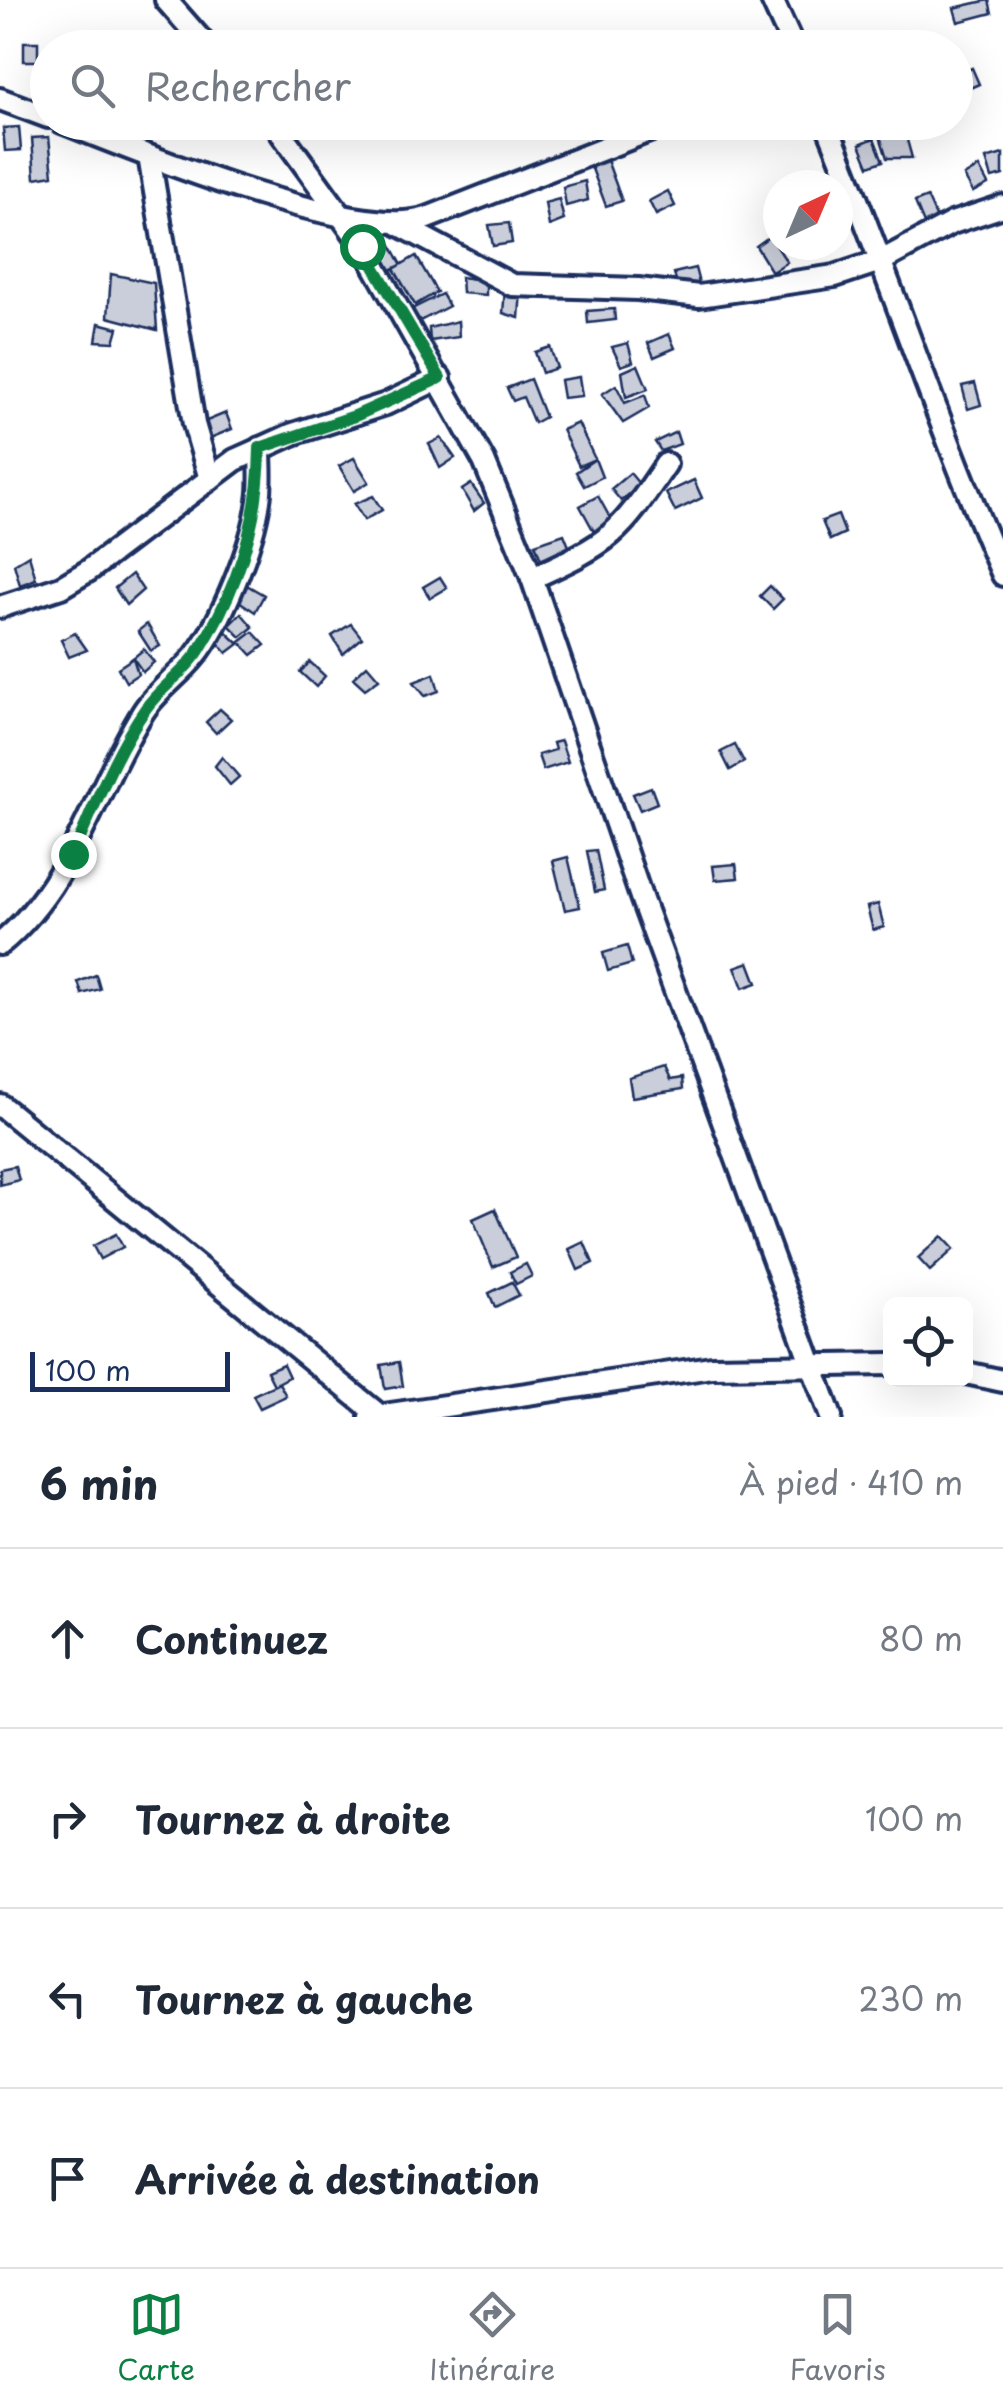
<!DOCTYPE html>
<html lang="fr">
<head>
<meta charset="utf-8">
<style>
  body { margin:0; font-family:"Playpen Sans",sans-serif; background:#f2f2f3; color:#1f2937 }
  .controls { position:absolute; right:30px; bottom:30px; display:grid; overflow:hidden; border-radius:15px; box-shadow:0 10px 40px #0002 }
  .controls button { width:90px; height:90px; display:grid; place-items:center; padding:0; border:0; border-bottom:2px solid #e0e1e3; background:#fff; color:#1f2937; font:50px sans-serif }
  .compass { position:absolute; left:763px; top:170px; width:90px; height:90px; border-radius:50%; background:#fff; box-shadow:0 10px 40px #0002; rotate:44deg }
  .scale { position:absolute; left:30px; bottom:25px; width:200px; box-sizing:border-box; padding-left:10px; border:5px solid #1b2f5e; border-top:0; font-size:28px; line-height:35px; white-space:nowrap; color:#1b2f5e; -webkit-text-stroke:8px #fff; paint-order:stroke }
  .stop { position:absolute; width:30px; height:30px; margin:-22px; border:8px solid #0b8043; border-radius:50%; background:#fff }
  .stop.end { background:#0b8043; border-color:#fff; box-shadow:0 2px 10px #0008 }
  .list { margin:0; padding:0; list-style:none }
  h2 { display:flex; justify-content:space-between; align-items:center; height:130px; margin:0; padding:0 40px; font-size:42px }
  h2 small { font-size:32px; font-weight:400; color:#747a83 }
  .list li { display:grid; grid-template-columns:65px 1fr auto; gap:30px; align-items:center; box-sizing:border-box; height:180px; padding:0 40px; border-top:2px solid #e0e1e3 }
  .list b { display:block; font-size:38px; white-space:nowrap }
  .list em { font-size:32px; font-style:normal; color:#747a83 }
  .icon { flex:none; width:55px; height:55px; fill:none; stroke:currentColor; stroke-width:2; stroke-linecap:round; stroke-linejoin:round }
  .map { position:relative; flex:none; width:1003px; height:1417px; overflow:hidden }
  .search { position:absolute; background:#fff; box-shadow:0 10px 40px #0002; left:30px; right:30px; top:30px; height:110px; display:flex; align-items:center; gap:25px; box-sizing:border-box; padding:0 35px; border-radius:55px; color:#747a83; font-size:38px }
  .sheet { height:850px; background:#fff }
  nav { display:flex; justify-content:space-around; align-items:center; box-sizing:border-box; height:140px; border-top:2px solid #e0e1e3; background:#fff; font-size:28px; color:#747a83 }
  nav a { display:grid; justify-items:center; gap:5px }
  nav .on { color:#0b8043 }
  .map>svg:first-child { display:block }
  .building { fill:#caceda; stroke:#1b2f5e; stroke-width:2.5 }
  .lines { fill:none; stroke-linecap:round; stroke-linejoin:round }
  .minor-casing { stroke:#1b2f5e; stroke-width:28 }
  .minor { stroke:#fff; stroke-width:20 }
  .route { stroke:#0b8043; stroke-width:12 }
</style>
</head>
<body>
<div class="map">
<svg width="1003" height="1417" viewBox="0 0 1003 1417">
  <rect width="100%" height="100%" fill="#fff"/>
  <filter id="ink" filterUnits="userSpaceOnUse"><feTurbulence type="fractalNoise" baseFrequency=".01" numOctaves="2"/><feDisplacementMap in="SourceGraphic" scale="20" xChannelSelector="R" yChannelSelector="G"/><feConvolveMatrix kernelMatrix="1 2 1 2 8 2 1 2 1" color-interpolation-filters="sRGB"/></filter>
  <g filter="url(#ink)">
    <g class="building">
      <polygon points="989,0 992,13 958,22 954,8"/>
      <rect x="24" y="42" width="14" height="19"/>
      <polygon points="972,68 979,84 961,92 956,75"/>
      <polygon points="902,122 912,158 887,158 878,130"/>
      <polygon points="19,127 21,150 5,151 3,128"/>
      <polygon points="49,137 53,175 35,178 32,138"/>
      <polygon points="874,138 883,161 869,166 860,144"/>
      <polygon points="1003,154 1003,175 992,178 986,159"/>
      <polygon points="607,160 622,201 606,206 591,166"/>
      <polygon points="979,167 988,184 973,192 964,176"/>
      <polygon points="585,181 588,200 566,206 563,187"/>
      <polygon points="668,191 675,206 656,215 649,201"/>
      <polygon points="927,197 938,221 925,226 915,202"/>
      <polygon points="559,199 564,220 549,226 545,203"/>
      <polygon points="509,223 512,243 493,246 489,225"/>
      <polygon points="770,236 787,262 772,272 756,246"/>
      <polygon points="390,243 402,265 386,272 375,249"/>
      <polygon points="416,256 437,292 415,305 394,269"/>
      <polygon points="695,268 700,287 679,292 674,273"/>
      <polygon points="111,274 154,283 157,330 108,317"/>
      <polygon points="461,277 486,281 486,295 462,293"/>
      <polygon points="505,289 521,290 519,318 503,313"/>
      <polygon points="442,294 449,306 420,321 412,309"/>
      <polygon points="614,309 615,320 588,323 587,311"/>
      <polygon points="458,321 459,337 430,341 429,328"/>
      <polygon points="99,323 118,328 114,342 96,341"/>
      <polygon points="669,334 675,348 654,357 648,343"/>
      <polygon points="628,343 633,362 621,366 612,347"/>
      <polygon points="550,347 557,368 542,373 535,352"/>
      <polygon points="638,365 648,389 626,397 622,372"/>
      <polygon points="579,377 582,396 563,398 560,380"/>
      <polygon points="530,379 545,417 534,423 523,397 513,401 507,388"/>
      <polygon points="975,383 981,405 968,409 962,386"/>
      <polygon points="616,385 625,403 645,395 649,408 623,423 602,394"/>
      <polygon points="226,413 232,429 203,441 197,425"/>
      <polygon points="578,423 595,459 579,466 562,430"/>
      <polygon points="676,432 680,444 661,451 655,442"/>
      <polygon points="441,438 455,458 440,468 429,444"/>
      <polygon points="354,458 369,482 354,491 339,466"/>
      <polygon points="595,459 602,477 584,486 576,472"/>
      <polygon points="630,473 640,485 621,501 611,489"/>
      <polygon points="694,480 702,498 675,511 666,493"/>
      <polygon points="471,484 484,503 474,511 462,490"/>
      <polygon points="373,496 382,510 364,520 354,504"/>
      <polygon points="598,496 614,525 596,535 580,506"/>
      <polygon points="838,515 845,533 830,540 822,521"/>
      <polygon points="564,534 570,549 541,560 535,544"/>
      <polygon points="29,555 36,579 20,585 14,564"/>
      <polygon points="132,574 143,590 126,605 115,588"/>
      <polygon points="440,577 447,588 430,598 423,587"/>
      <polygon points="245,584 264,595 255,612 236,599"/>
      <polygon points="770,586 783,599 773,609 760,596"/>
      <polygon points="241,613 253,627 241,637 229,625"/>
      <polygon points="147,624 160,646 151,651 138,631"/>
      <polygon points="351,624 362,638 343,654 332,636"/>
      <polygon points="219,625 239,644 227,653 213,637"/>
      <polygon points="253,632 265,645 252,655 240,642"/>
      <polygon points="75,633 87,650 69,657 61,640"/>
      <polygon points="144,649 154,662 143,672 133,658"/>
      <polygon points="133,658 138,674 126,682 118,668"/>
      <polygon points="310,662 325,676 316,687 300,672"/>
      <polygon points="367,665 379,679 365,689 353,678"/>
      <polygon points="434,674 439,691 425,696 414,682"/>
      <polygon points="220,709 231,719 216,733 206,722"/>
      <polygon points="561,741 568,762 543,770 538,755 555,750 553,743"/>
      <polygon points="735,745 744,762 730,770 721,752"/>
      <polygon points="222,757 239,777 230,785 215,766"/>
      <polygon points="651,787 657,803 640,810 633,794"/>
      <polygon points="596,850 604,890 595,892 587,851"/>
      <polygon points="568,857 580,907 565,910 553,861"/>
      <polygon points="736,864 738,878 715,880 713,866"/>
      <polygon points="878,904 884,927 873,930 867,907"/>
      <polygon points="627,946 632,964 608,971 603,953"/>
      <polygon points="749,962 757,983 743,988 735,967"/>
      <polygon points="96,975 100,989 82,994 78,982"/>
      <polygon points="664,1067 670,1080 682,1078 683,1089 632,1097 629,1078"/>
      <polygon points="15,1166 19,1180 0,1185 0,1169"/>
      <polygon points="495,1209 516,1257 493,1267 473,1219"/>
      <polygon points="116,1234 123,1247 100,1259 93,1246"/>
      <polygon points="942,1236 954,1249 930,1271 918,1258"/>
      <polygon points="584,1242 593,1263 578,1270 569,1249"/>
      <polygon points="526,1264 532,1276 516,1284 510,1272"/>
      <polygon points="512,1282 519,1295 495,1307 489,1293"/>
      <polygon points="399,1362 403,1386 385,1389 381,1365"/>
      <polygon points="283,1364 289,1377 274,1385 267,1371"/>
      <polygon points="279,1383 286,1396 260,1408 253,1395"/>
    </g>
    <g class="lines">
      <defs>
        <g id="minor">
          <polyline points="166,0 208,48"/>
          <polyline points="772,0 794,48"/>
          <polyline points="0,99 48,117"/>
          <path d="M 62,122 C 137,152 356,242 427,218 L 672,122"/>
          <polyline points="273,122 363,246 484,461 532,578 642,900 831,1417"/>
          <path d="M 826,122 C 888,272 938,426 1003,575"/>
          <polyline points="149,156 194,424 210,479"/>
          <polyline points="398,224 512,285 638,289 699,296 835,276 883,260 952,223 1003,206"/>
          <path d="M 532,578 C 611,542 618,536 666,464"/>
          <polyline points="0,607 61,587 88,571 235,460 293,434 386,404 440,378"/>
          <path d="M 0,944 C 73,884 94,790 143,712 C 157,690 179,676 195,656 C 222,622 253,544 259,501 C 262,484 260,465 260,448"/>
          <polyline points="0,1105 379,1415"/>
          <polyline points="966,1373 1003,1381"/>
          <polyline points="370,1417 712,1367 890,1364"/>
        </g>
      </defs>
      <use href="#minor" class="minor-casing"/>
      <use href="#minor" class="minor"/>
    </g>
  </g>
  <g class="lines" filter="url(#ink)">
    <path class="route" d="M 73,854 C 95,805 115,752 146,708 C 160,688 184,673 198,652 C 238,589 259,521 260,448 L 355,416 L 440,378 L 362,246"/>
  </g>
</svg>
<div class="controls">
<button><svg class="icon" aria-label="locate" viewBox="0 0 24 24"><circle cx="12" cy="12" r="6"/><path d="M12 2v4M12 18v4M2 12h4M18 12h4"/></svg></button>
</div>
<svg class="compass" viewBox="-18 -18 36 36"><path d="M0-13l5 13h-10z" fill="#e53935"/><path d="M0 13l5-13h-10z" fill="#747a83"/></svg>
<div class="scale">100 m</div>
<div class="stop" style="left:362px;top:246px"></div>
<div class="stop end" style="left:73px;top:854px"></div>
<div class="search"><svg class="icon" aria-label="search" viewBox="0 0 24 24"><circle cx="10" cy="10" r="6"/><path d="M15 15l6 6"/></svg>Rechercher</div>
</div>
<section class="sheet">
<h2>6 min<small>À pied · 410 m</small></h2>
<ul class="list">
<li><svg class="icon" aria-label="ahead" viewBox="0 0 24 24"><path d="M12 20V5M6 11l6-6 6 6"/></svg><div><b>Continuez</b></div><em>80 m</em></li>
<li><svg class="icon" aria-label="right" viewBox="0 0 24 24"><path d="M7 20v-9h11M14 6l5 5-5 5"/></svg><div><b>Tournez à droite</b></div><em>100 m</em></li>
<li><svg class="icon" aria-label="left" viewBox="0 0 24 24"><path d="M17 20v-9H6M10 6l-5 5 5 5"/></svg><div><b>Tournez à gauche</b></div><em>230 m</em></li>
<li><svg class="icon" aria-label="arrive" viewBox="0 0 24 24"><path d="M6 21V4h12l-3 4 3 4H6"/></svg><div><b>Arrivée à destination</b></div></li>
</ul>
</section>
<nav>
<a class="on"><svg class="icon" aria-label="map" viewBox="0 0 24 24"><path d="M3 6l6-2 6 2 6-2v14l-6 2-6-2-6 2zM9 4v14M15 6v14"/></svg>Carte</a>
<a><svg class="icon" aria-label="directions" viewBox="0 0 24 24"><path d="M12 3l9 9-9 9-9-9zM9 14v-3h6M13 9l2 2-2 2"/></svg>Itinéraire</a>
<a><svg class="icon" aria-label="saved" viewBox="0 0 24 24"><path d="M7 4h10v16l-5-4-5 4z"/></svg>Favoris</a>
</nav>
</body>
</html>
